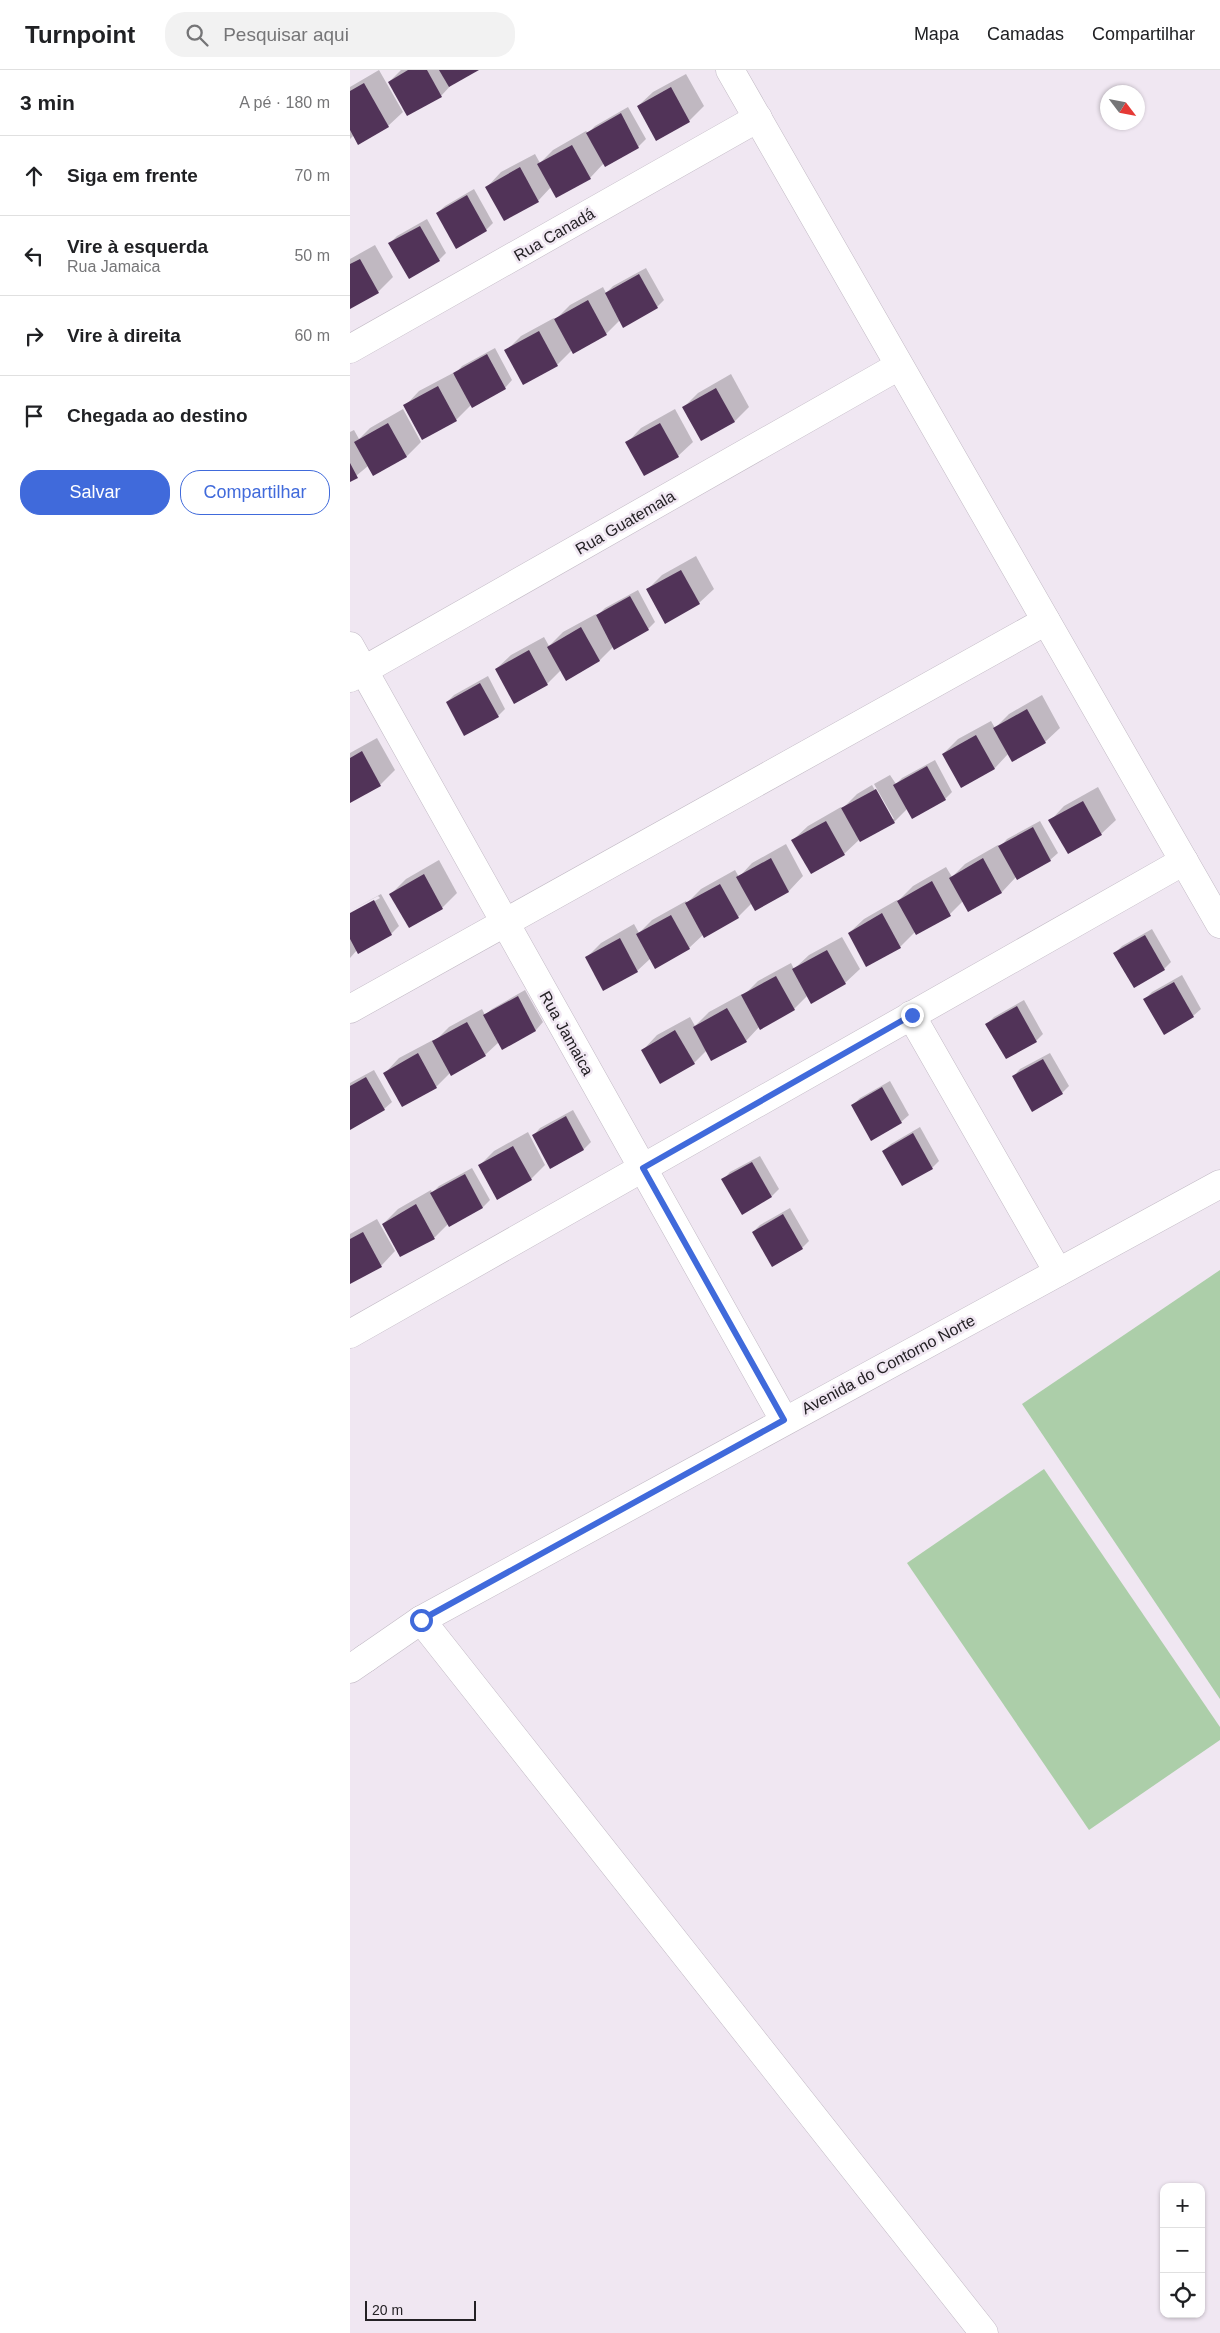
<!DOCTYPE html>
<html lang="pt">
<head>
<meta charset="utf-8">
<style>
  body { margin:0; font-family:Arial,sans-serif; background:#f2f2f2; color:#202124 }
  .controls { position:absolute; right:15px; bottom:15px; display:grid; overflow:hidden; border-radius:10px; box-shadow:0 1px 4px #0004 }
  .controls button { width:45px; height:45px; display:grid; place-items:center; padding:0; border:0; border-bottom:1px solid #e0e0e0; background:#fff; color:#202124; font:25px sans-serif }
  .compass { position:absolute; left:750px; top:15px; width:45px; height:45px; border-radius:50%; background:#fff; box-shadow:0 1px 4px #0004; rotate:122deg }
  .scale { position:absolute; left:15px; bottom:12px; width:111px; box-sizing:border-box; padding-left:5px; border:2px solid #242125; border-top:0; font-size:14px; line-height:18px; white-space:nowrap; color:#242125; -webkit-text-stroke:4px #f0e7f2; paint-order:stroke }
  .stop { position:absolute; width:15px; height:15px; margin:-11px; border:4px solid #406adb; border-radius:50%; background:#fff }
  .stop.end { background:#406adb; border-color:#fff; box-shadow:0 1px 5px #0008 }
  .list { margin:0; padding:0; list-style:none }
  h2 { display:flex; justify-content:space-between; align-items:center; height:65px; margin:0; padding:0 20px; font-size:21px }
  h2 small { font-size:16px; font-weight:400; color:#757577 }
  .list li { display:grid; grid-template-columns:32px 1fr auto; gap:15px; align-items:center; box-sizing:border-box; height:80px; padding:0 20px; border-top:1px solid #e0e0e0 }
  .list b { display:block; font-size:19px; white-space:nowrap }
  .list p { margin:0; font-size:16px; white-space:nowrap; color:#757577 }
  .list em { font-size:16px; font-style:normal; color:#757577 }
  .actions { display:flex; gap:10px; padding:15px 20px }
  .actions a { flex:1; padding:11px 0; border:1px solid #406adb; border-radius:20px; text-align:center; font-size:18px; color:#406adb }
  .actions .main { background:#406adb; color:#fff }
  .icon { flex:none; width:28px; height:28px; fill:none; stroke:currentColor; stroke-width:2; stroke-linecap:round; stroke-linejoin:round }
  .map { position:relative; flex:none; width:870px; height:2263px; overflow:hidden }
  header { display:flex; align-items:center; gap:30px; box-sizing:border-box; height:70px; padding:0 25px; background:#fff; border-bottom:1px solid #e0e0e0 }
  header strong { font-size:24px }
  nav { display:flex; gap:28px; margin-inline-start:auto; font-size:18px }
  .search { width:350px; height:45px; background:#f2f2f2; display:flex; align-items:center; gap:12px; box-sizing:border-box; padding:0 18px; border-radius:20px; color:#757577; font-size:19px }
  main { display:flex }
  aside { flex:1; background:#fff }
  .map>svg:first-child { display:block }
  .green { fill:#accea9 }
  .shadow { fill:#0003 }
  .building { fill:#513358 }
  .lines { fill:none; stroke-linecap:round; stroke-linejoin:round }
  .minor-casing { stroke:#c2bac5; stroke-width:29 }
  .tertiary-casing { stroke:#c2bac5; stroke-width:29 }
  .minor { stroke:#fff; stroke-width:28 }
  .tertiary { stroke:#fff; stroke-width:28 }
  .route { stroke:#406adb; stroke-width:6 }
  .labels { text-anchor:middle; stroke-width:5; stroke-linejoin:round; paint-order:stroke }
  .street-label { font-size:16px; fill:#242125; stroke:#f0e7f2 }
</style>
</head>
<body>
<header>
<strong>Turnpoint</strong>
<div class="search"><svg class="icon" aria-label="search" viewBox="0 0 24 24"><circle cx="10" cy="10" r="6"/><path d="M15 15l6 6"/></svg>Pesquisar aqui</div>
<nav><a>Mapa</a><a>Camadas</a><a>Compartilhar</a></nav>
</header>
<main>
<aside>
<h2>3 min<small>A pé · 180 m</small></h2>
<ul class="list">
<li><svg class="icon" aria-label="ahead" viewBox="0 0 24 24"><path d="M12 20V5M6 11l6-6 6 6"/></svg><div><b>Siga em frente</b></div><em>70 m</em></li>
<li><svg class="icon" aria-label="left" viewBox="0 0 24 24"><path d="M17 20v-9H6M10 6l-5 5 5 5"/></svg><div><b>Vire à esquerda</b><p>Rua Jamaica</p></div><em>50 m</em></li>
<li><svg class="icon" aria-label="right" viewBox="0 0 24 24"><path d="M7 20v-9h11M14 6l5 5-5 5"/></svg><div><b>Vire à direita</b></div><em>60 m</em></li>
<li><svg class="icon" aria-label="arrive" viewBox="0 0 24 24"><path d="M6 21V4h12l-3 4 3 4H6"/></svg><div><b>Chegada ao destino</b></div></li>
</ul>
<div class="actions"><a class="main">Salvar</a><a>Compartilhar</a></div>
</aside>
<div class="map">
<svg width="870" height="2263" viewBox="0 0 870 2263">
  <rect width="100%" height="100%" fill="#f0e7f2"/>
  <g class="green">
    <polygon points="870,1200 870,1629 672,1334"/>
    <polygon points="694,1399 870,1657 870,1670 739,1760 557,1493"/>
  </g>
  <g class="shadow">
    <polygon points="29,0 53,42 38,56 4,65 0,69 0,17"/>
    <polygon points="51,0 127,0 103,13 91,26 39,12"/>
    <polygon points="336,4 354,36 339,51 306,69 288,36 303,22"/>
    <polygon points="278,37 296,69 288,77 255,95 254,93 240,108 201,117 188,131 137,117 151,102 185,84 190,93 203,80 236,61 238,63 245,56"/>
    <polygon points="124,119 143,153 136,160 87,143 95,136"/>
    <polygon points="77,149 96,183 89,190 40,173 47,166"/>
    <polygon points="25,175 43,207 28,222 0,238 0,189"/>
    <polygon points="296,198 314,230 307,237 270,250 256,264 222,280 207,295 156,281 171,266 204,248 205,250 220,235 253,217 256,223 263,216"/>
    <polygon points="145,278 162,310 155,318 121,335 106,350 55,336 69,321 103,303 104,305 112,296"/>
    <polygon points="381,304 399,337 385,351 351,370 333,338 348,323"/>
    <polygon points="53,339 71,372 57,386 23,404 18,396 0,411 0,362 4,360 9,369 20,358"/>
    <polygon points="325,339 343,372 328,386 277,373 291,358"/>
    <polygon points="346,486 364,519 349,533 298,519 312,505"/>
    <polygon points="288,520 305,552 298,559 264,576 250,590 211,600 197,614 164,632 146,599 161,585 194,567 199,576 213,562 246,544 247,546 255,538"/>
    <polygon points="138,606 155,639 148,646 97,632 104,625"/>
    <polygon points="692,625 710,658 695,672 658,684 645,698 611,717 593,684 608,669 641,651 645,658 659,644"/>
    <polygon points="27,668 45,700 30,715 0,732 0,683"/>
    <polygon points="585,690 602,722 595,729 557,739 544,752 510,769 494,784 443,770 458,756 491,737 492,739 507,724 522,715 541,749 544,749 524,714 540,705 546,714 552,708"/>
    <polygon points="748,717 766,750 751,764 700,751 714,736"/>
    <polygon points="690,751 708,783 700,790 666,807 652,822 619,840 613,831 600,844 566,861 550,877 499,863 514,849 547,830 548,831 563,816 596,797 602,807 615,794 648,775 650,777 657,769"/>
    <polygon points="436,774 453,806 439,821 405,840 402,833 388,847 354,864 339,878 301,888 287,901 236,888 251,873 284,854 289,863 302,850 336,831 337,833 351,819 385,800 389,807 402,793"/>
    <polygon points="89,790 107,823 92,838 59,856 41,824 56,809"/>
    <polygon points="31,824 49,856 41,864 8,882 7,880 0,888 0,845 30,828 28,826 0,841"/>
    <polygon points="802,859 821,892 814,899 765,883 772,876"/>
    <polygon points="492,867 510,899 495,913 458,925 444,939 410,956 396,971 357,980 344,993 293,980 307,965 340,947 345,956 359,942 392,924 393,926 408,911 441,893 444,899 459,885"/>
    <polygon points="832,905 851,939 843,946 795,929 802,922"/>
    <polygon points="175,920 193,952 186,960 152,978 149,972 135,985 101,1002 86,1017 35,1003 49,988 83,970 84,972 99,957 132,939 135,945 142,939"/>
    <polygon points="674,930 693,964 686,971 637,954 644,947"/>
    <polygon points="700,983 719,1016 712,1023 663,1007 670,999"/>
    <polygon points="24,1000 42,1032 34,1039 0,1057 0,1013"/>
    <polygon points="540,1011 559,1045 551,1052 503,1035 510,1028"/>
    <polygon points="223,1040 241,1072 234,1079 201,1098 183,1066 190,1058"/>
    <polygon points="570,1057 589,1091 582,1098 533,1081 541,1074"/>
    <polygon points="178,1062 195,1095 181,1109 130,1095 144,1081"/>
    <polygon points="410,1086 429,1119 422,1126 373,1110 380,1102"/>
    <polygon points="122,1098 140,1130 133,1137 99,1155 98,1154 85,1167 51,1186 33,1154 48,1139 81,1120 82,1123 89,1116"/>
    <polygon points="440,1138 459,1171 452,1178 403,1162 410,1155"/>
    <polygon points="27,1149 45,1181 31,1196 0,1213 0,1164"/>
  </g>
  <g class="building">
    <polygon points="58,0 77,0 92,27 57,46 38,12"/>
    <polygon points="89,0 129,0 99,17"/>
    <polygon points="14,13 39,57 8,75 0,60 0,21"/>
    <polygon points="321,17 340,52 306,71 287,36"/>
    <polygon points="271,43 289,78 255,97 236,63"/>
    <polygon points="222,75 241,109 206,128 187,94"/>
    <polygon points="170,97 189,132 154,151 135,117"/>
    <polygon points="117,125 137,161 106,179 86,143"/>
    <polygon points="70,156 90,191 59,209 38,173"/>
    <polygon points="10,189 29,223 0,239 0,194"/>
    <polygon points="289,204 308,238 273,258 255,223"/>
    <polygon points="238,230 257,265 223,284 204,249"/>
    <polygon points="189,261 208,296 173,315 154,280"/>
    <polygon points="137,284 156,319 122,338 103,303"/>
    <polygon points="88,316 107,351 72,370 53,335"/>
    <polygon points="366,318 385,352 351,371 332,337"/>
    <polygon points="38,353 57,387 23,406 4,372"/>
    <polygon points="310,353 329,387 294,406 275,372"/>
    <polygon points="0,393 8,408 0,412"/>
    <polygon points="331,500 350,534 315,554 296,519"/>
    <polygon points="280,526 299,560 264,580 246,545"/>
    <polygon points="231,557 250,591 216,611 197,577"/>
    <polygon points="179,580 198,615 164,634 145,599"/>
    <polygon points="130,613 149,647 114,666 96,632"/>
    <polygon points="677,639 696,673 662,692 643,658"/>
    <polygon points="626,665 645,699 611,718 592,684"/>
    <polygon points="12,681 31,716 0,733 0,688"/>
    <polygon points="577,696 596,730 562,749 543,715"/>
    <polygon points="526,719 545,753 510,772 491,738"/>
    <polygon points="733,731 752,765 718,784 698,750"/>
    <polygon points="476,751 495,785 461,804 441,770"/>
    <polygon points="683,757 701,791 667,810 648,776"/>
    <polygon points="421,788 439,822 405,841 386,807"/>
    <polygon points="633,788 652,823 618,842 599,808"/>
    <polygon points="74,804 93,839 59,858 39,824"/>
    <polygon points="582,811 601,846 566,865 547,831"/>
    <polygon points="370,814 389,848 354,868 335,833"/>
    <polygon points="24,830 42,865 8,884 0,869 0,843"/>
    <polygon points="532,843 551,878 516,897 498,863"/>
    <polygon points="321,845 340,879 305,899 286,864"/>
    <polygon points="795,865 815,900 784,918 763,883"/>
    <polygon points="270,868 288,902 253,921 235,887"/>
    <polygon points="477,880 496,914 461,934 442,899"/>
    <polygon points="426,906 445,940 410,960 391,925"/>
    <polygon points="824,912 844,947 814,965 793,929"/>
    <polygon points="168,926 186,961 152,980 133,945"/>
    <polygon points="667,936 687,972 656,989 635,954"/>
    <polygon points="377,938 397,972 361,991 343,957"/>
    <polygon points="117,952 136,986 101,1006 82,971"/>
    <polygon points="325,960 345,994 310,1014 291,980"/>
    <polygon points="68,983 87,1018 52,1037 33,1003"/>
    <polygon points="693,989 713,1024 682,1042 662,1006"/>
    <polygon points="16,1007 35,1040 0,1060 0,1016"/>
    <polygon points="532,1017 552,1053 521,1071 501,1035"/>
    <polygon points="216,1046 234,1080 200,1099 182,1065"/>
    <polygon points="563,1063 583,1099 552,1116 532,1081"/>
    <polygon points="163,1076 182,1110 147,1130 128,1095"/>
    <polygon points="402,1092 422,1127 392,1145 371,1109"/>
    <polygon points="115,1104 133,1138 99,1157 80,1123"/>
    <polygon points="66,1134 85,1169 50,1187 32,1154"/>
    <polygon points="433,1144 453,1179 422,1197 402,1162"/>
    <polygon points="13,1162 32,1197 0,1214 0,1169"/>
  </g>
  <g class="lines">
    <defs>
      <g id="minor">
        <polyline points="380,0 870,854"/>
        <polyline points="0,279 408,48"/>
        <polyline points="0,576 434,1350"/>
        <polyline points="0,608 549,296"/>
        <polyline points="0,939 696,551"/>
        <polyline points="561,945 708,1202"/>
        <polyline points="0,1264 834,791"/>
        <polyline points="71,1550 634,2263"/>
        <polyline points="16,1588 71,1550 870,1114"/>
      </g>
      <polyline id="tertiary" points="0,1599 16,1588"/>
    </defs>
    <use href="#minor" class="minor-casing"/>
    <use href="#tertiary" class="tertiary-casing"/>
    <use href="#minor" class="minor"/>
    <use href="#tertiary" class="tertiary"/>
  </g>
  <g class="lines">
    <polyline class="route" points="71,1550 434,1350 293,1098 562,945"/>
  </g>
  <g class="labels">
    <g class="street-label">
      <text transform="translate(204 164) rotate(-30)" y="6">Rua Canadá</text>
      <text transform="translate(275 452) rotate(-30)" y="6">Rua Guatemala</text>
      <text transform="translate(217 963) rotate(61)" y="6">Rua Jamaica</text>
      <text transform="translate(538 1294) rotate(-28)" y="6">Avenida do Contorno Norte</text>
    </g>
  </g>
</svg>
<div class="controls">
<button>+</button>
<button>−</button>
<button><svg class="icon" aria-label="locate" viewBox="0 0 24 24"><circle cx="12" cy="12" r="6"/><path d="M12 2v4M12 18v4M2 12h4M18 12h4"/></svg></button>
</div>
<svg class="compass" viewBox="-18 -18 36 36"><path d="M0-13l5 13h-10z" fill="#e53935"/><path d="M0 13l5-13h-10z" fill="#757577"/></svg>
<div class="scale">20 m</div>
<div class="stop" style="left:71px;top:1550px"></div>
<div class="stop end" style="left:562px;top:945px"></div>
</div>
</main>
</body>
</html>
